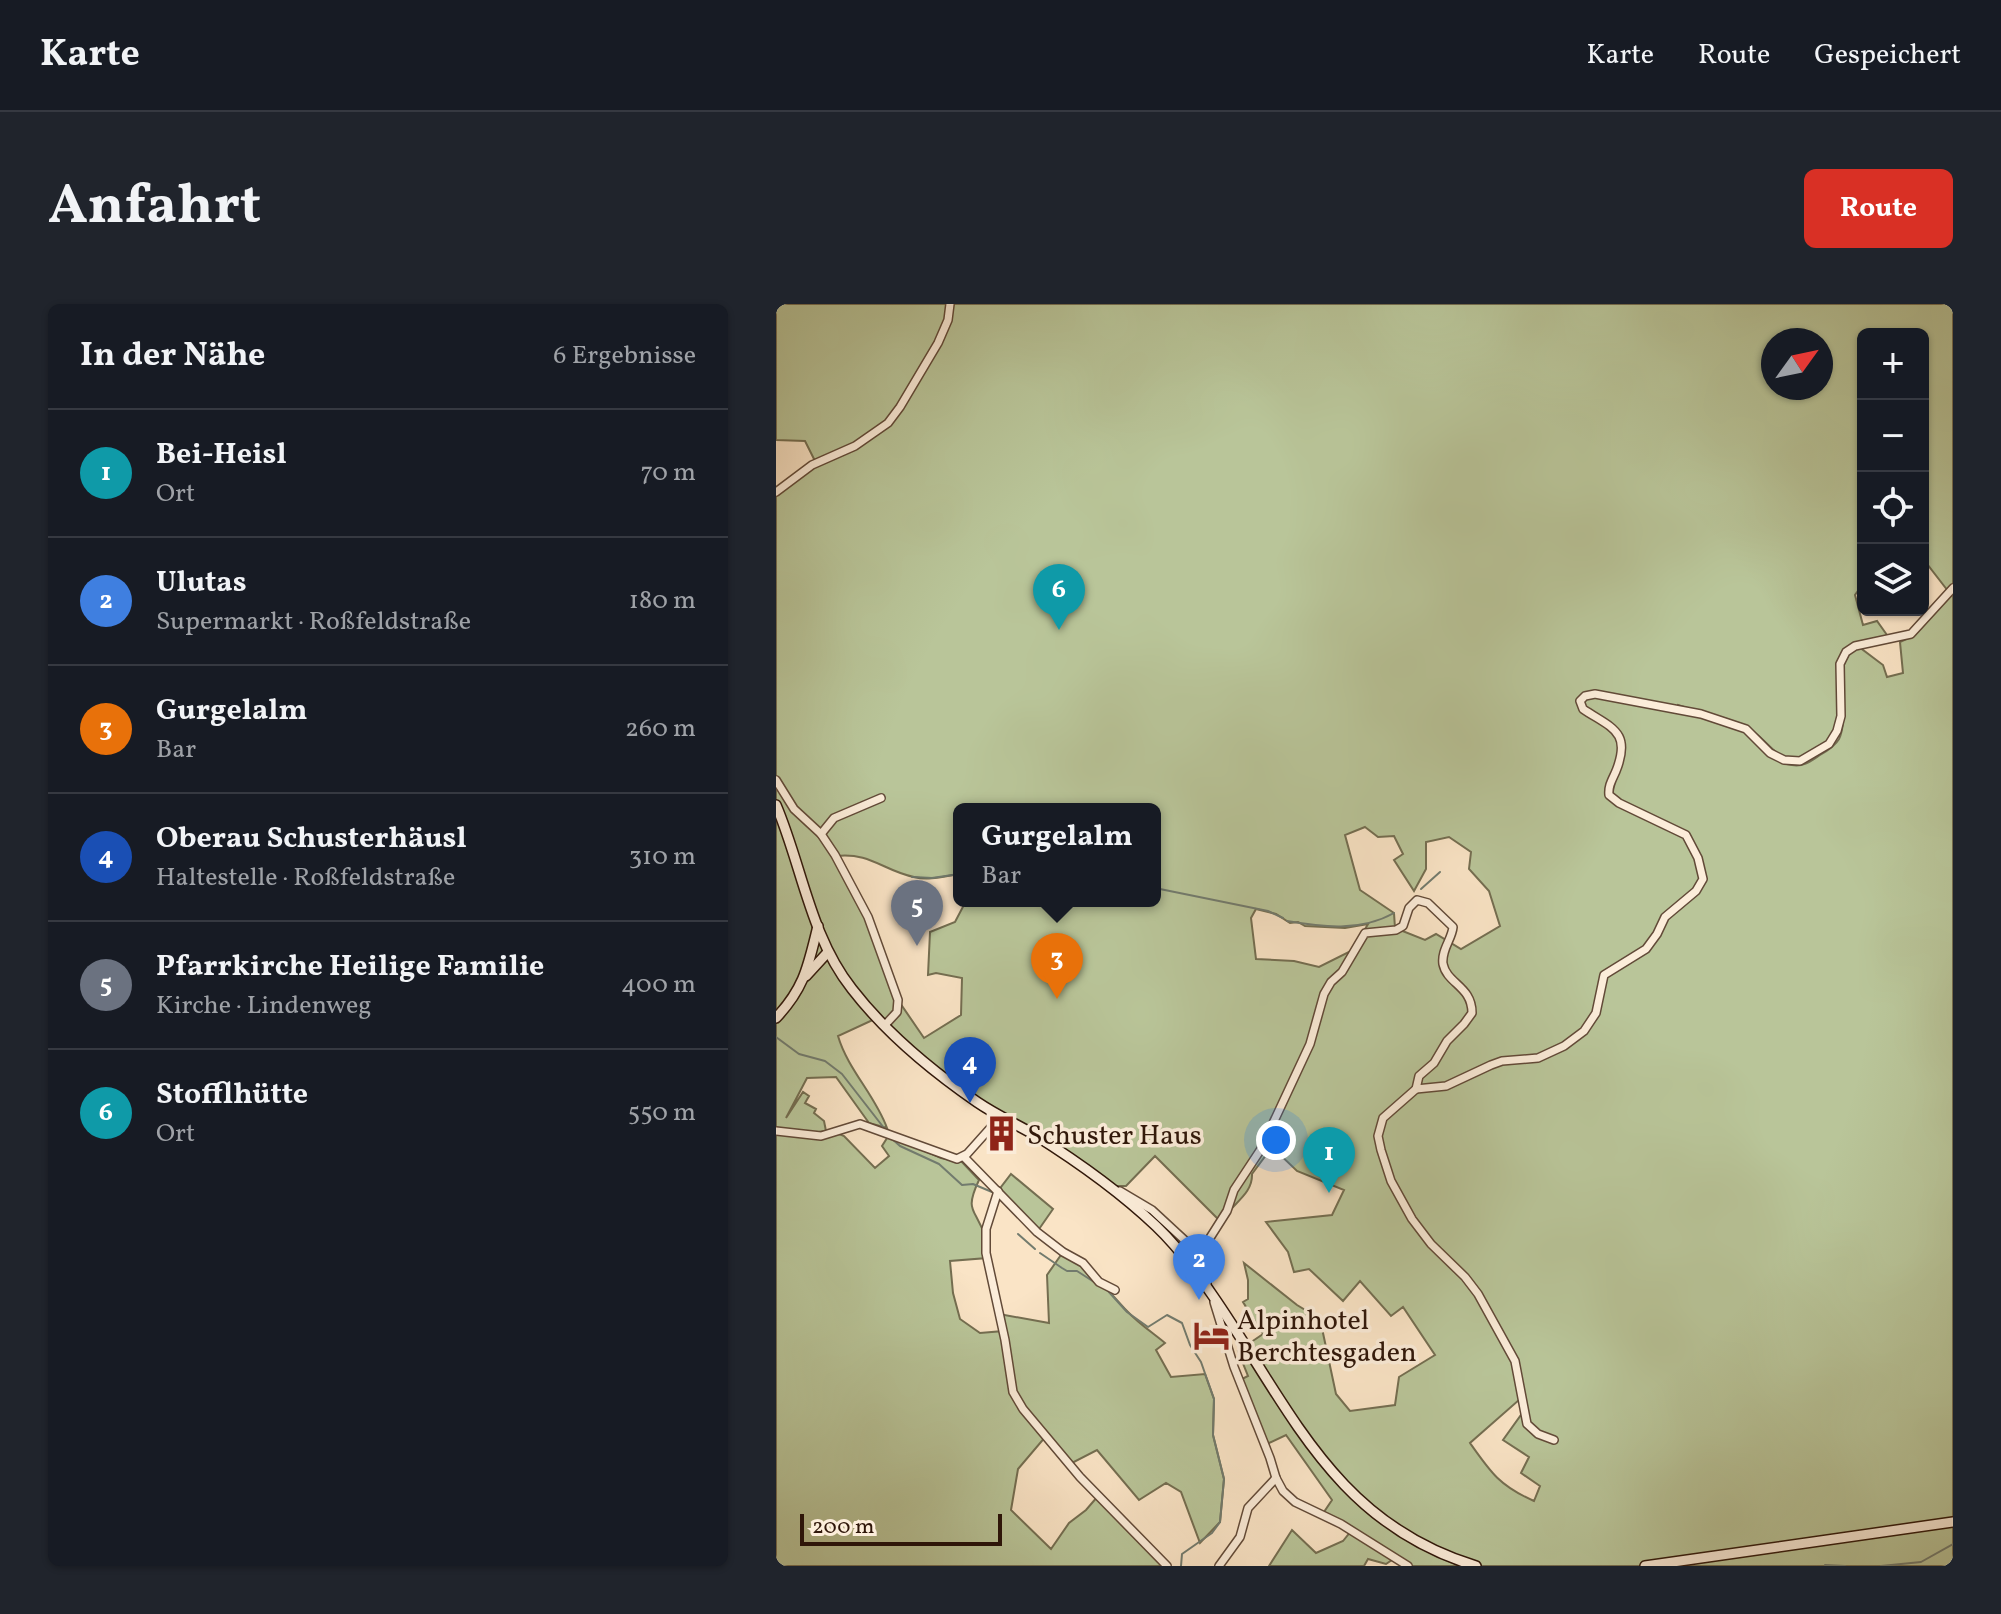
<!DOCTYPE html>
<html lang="de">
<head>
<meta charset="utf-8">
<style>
  body { margin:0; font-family:Vollkorn,serif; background:#20242c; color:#f1f3f6 }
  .controls { position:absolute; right:24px; top:24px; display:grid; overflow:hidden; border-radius:12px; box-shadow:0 2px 6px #0004 }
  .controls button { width:72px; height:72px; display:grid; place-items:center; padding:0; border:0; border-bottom:2px solid #363941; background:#171b24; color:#f1f3f6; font:40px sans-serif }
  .compass { position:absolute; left:985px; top:24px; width:72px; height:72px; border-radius:50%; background:#171b24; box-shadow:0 2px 6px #0004; rotate:57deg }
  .scale { position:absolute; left:24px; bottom:20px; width:202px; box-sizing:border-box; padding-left:8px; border:4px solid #2f1609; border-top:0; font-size:22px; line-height:28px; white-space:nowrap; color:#2f1609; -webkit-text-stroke:6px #fcedda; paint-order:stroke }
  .you { position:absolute; left:500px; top:836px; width:28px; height:28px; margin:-20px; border:6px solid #fff; border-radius:50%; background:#1a73e8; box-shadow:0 0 0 12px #1a73e833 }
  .badge { display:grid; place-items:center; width:52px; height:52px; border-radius:50%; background:#d93025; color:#fff; font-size:26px; font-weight:700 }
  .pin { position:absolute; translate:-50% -66px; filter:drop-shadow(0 2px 4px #0008) }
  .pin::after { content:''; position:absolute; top:42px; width:28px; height:24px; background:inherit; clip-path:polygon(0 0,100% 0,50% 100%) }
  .popup { position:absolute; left:177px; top:499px; width:208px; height:104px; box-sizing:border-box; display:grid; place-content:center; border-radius:12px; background:#171b24; filter:drop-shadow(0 2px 6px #0005); font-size:26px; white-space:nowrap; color:#9ea1a6 }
  .popup b { font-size:30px; color:#f1f3f6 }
  .popup::after { content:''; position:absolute; left:50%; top:100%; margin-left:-16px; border:16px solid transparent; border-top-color:#171b24 }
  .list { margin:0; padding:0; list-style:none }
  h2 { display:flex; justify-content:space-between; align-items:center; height:104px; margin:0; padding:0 32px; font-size:34px }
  h2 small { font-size:26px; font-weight:400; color:#9ea1a6 }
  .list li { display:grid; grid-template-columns:52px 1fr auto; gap:24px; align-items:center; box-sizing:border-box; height:128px; padding:0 32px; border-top:2px solid #363941 }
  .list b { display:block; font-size:30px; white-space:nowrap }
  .list p { margin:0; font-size:26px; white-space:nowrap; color:#9ea1a6 }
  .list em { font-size:26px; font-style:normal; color:#9ea1a6 }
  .icon { flex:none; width:44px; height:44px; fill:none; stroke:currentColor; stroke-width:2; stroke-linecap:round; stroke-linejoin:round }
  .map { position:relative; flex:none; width:1177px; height:1262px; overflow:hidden; border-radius:12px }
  header { display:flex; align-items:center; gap:48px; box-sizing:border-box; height:112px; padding:0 40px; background:#171b24; border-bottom:2px solid #363941 }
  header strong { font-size:38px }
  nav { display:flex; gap:44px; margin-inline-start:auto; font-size:28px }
  .intro { display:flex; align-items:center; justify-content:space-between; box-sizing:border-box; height:192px; padding:0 48px }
  h1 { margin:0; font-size:56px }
  .button { padding:20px 36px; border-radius:12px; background:#d93025; color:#fff; font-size:28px; font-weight:700 }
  main { display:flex; gap:48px; padding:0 48px }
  aside { flex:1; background:#171b24; border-radius:12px; box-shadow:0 2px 6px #0004 }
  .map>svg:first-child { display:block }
  .green { fill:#b9c599; stroke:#746e51; stroke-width:2; fill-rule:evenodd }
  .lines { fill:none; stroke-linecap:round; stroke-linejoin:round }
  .stream { stroke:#727b6e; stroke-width:2 }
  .street-casing { stroke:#624a38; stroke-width:10 }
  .secondary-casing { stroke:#2f1609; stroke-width:12 }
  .street { stroke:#fcedda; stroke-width:7 }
  .secondary { stroke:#fcedda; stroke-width:9 }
  .labels { text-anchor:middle; stroke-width:7; stroke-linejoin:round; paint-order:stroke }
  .poi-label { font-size:28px; fill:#2f1609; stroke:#fcedda; text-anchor:start }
</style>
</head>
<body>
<header>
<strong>Karte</strong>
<nav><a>Karte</a><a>Route</a><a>Gespeichert</a></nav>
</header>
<div class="intro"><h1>Anfahrt</h1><a class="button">Route</a></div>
<main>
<aside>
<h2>In der Nähe<small>6 Ergebnisse</small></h2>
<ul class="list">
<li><span class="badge" style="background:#0f9aa8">1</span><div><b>Bei-Heisl</b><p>Ort</p></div><em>70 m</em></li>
<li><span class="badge" style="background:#3f7fe0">2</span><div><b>Ulutas</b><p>Supermarkt · Roßfeldstraße</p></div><em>180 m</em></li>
<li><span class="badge" style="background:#e8710a">3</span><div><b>Gurgelalm</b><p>Bar</p></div><em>260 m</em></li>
<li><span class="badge" style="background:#1a4fb4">4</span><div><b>Oberau Schusterhäusl</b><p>Haltestelle · Roßfeldstraße</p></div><em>310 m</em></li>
<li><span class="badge" style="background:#6b7280">5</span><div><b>Pfarrkirche Heilige Familie</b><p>Kirche · Lindenweg</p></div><em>400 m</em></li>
<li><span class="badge" style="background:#0f9aa8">6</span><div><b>Stofflhütte</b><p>Ort</p></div><em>550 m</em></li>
</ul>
</aside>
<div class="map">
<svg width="1177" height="1262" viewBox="0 0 1177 1262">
  <rect width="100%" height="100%" fill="#fae4c6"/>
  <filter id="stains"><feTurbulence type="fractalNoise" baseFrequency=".0025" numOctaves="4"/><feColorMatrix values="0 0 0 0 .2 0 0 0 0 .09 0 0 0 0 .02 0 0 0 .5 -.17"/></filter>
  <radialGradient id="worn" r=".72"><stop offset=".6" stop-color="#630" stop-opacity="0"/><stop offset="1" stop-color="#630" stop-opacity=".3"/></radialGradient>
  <g class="green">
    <path d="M 0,0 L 1177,0 L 1177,281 L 1172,287 L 1151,260 L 1147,263 L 1147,30 L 1087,30 L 1087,280 L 1079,291 L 1087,321 L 1101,317 L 1111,331 C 1099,341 1077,335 1067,349 C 1057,362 1064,398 1062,415 C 1061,429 1055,436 1044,445 C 1002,473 998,436 967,421 C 947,412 923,408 902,401 L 901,406 C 922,413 952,416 971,430 C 986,440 996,459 1016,461 C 1028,463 1035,457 1044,451 C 1051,447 1059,442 1063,435 C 1076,409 1051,357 1083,343 L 1107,361 L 1111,373 L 1127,369 L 1124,338 L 1139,331 L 1177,287 L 1177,1262 L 632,1262 L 619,1254 L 610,1260 L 592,1255 L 588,1262 L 493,1262 L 516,1226 L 540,1249 L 567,1237 L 575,1227 L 546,1211 L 556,1196 L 510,1131 L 489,1141 L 464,1076 L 472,1072 L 462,1047 L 487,1030 L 467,998 L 472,995 L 472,976 L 468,959 L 521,1001 L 544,1015 L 560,1090 L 574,1107 L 619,1101 L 623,1073 L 659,1051 L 627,1003 L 615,1012 L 584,977 L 567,997 L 533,965 L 518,968 L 512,948 L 490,918 L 556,911 L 568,886 L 521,867 L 496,843 L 476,870 C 477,891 455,900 445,918 L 379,852 L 350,882 L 335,882 L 277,843 L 201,798 L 153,761 L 101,714 L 62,732 C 72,766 99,791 111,824 L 93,819 L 60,773 L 31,774 L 10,814 L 27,788 L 33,792 L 29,799 L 40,805 L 38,809 L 48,817 L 50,827 L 35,829 L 5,826 L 4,828 L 45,832 L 61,829 L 68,832 L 99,864 L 113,852 L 106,842 L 113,831 L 165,854 L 186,858 L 203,876 C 187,910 201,904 209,933 C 211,939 210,948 211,954 L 174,957 L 177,989 L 184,1015 L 204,1029 L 227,1027 L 223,1010 L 273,1019 L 271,971 L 287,948 C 313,961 331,986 351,1007 C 362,1019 377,1029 389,1039 L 380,1046 L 395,1073 L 429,1070 L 438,1095 L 437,1131 L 448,1175 L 444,1218 L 424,1239 L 405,1188 L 390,1179 L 363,1196 L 321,1146 L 294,1160 L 270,1132 L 242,1165 L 235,1206 L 275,1245 L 293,1219 L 310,1206 L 322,1192 L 387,1257 L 384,1262 L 0,1262 L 0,188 L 40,159 L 29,137 L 0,136 ZM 997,36 L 1045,36 L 1045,84 L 997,84 ZM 183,505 L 379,505 L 379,597 L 190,597 L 179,618 L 154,628 L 152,671 L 160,669 L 186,674 L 185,711 L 148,734 L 122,696 L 92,613 L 60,552 C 94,548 108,567 138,573 C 153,577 169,572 183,570 ZM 589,523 L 602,533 L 618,532 L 627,550 L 618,556 L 638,587 L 650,565 L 650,538 L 673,533 L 695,548 L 693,565 L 713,587 L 724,622 L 685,645 L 660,630 L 649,636 L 619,624 L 618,609 L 584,586 L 569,531 ZM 480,605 L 500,610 L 514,619 L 522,618 L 529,622 L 569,624 L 592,620 L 577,646 L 543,663 L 518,657 L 480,655 L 475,614 ZM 744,1095 L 747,1108 L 727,1136 L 753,1153 L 745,1169 L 764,1182 L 758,1197 C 724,1182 715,1169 694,1139 Z"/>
    <polygon points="235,870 277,905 261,928 222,887"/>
  </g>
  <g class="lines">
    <g class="stream">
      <polyline points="136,573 156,574 183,570"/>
      <polyline points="379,584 492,607 507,614"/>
      <polyline points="645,585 664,568"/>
      <path d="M 511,617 C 546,623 584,628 618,609"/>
      <polyline points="0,733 23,750 49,757 66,770 108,824"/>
      <polyline points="115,834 124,842 163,860 186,881 197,880 216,888"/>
      <polyline points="242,930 259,945"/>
      <polyline points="264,949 286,964 291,967 301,967 332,987 351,1008 372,1023 391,1011 406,1019 414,1041 425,1058 438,1095 437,1131 448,1175 444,1218 436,1229 406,1250 405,1262"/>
      <polyline points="1049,1261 1069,1262"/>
      <polyline points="1105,1262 1145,1258 1177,1240"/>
    </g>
    <defs>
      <g id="street">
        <polyline points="0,188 36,161 79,142 112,119 124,103 162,39 172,16 174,0"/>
        <polyline points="0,476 18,505 45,530 59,551 92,613 122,696 121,708 109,721"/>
        <polyline points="45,530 58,514 105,494"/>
        <path d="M 640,785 L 670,782 L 715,761 L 726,757 L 762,754 L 788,742 L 808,727 L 820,709 L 828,671 L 870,645 L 881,630 L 889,613 L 920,587 L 927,575 L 922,554 L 910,531 L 843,499 L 833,491 C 832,482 836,476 840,467 C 856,427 835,424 807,405 L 804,397 L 809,392 L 819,390 L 925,410 L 970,425 L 994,449 L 1008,456 L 1024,457 L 1053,440 L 1061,427 L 1065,412 L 1064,360 L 1070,348 L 1079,342 L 1135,330 L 1177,284"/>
        <polyline points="0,827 45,832 84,820 181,855 191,850 225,812"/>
        <polyline points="188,853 261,928 287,948 307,959 323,978 339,986"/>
        <polyline points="222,887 210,925 210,949 229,1036 237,1088 247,1105 304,1173 391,1262"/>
        <polyline points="344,887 376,906 416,943 431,979"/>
        <path d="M 418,945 L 432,937 L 451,907 L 458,886 L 485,845 L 534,740 L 548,690 L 555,678 L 566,668 L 589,629 L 620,626 L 627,622 L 633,604 L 641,596 L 652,599 L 677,623 C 676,635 665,646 667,660 C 671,680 696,682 696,709 L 688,720 L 671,737 L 658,759 L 643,772 L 640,785 L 607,814 L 602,832 L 605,846 L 615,877 L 636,915 L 655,940 L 689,973 L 702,990 L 739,1057 L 751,1120 L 762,1130 L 778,1136"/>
        <polyline points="438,998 458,1063 494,1154 500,1174 507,1187 519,1198 565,1220 632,1262"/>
        <polyline points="443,1262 464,1233 472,1204 500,1174"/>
      </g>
      <g id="secondary">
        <path d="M 0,501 C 26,562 34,632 76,685 C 110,729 156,767 201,798 C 220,811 240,820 259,831 C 302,858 343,887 380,922 C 402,943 420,967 437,992 C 515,1105 558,1219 700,1262"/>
        <polyline points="30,672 52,648"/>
        <path d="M 0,714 C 29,683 32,662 42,622"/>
        <polyline points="869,1262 1177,1218"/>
      </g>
    </defs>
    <use href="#street" class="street-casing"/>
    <use href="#secondary" class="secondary-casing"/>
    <use href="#street" class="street"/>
    <use href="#secondary" class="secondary"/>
  </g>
  <defs>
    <symbol id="building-bare" viewBox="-9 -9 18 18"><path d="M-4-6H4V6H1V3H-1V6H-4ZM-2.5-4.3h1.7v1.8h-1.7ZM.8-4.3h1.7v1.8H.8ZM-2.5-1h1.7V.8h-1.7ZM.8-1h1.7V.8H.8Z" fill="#8f2418" stroke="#fcedda" stroke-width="2.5" paint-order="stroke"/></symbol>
    <symbol id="hotel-bare" viewBox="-9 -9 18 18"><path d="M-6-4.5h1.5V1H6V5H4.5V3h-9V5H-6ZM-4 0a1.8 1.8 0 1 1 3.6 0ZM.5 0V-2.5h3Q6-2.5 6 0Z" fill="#8f2418" stroke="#fcedda" stroke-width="2.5" paint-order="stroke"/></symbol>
  </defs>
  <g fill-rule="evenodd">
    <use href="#building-bare" x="200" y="804" width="51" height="51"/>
    <use href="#hotel-bare" x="410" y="1006" width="51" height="51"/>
  </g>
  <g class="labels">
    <g class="poi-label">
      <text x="251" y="840">Schuster Haus</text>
      <text x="461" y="1025">Alpinhotel<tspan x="461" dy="32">Berchtesgaden</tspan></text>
    </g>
  </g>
  <rect width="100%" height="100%" filter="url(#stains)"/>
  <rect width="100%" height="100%" fill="url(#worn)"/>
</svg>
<div class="controls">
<button>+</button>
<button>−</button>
<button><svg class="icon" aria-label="locate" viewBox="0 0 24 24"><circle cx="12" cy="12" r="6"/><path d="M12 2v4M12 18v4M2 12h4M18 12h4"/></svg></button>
<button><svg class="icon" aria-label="layers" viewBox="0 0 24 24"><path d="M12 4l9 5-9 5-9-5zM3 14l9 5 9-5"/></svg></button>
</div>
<svg class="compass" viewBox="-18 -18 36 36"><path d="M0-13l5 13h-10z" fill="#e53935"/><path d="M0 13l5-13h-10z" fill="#9ea1a6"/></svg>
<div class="scale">200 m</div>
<div class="you"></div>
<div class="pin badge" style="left:553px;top:889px;background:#0f9aa8">1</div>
<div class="pin badge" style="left:423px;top:996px;background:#3f7fe0">2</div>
<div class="pin badge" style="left:281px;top:695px;background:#e8710a">3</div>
<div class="popup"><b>Gurgelalm</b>Bar</div>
<div class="pin badge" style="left:194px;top:799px;background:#1a4fb4">4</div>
<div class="pin badge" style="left:141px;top:642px;background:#6b7280">5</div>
<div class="pin badge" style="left:283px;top:326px;background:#0f9aa8">6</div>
</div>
</main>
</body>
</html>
